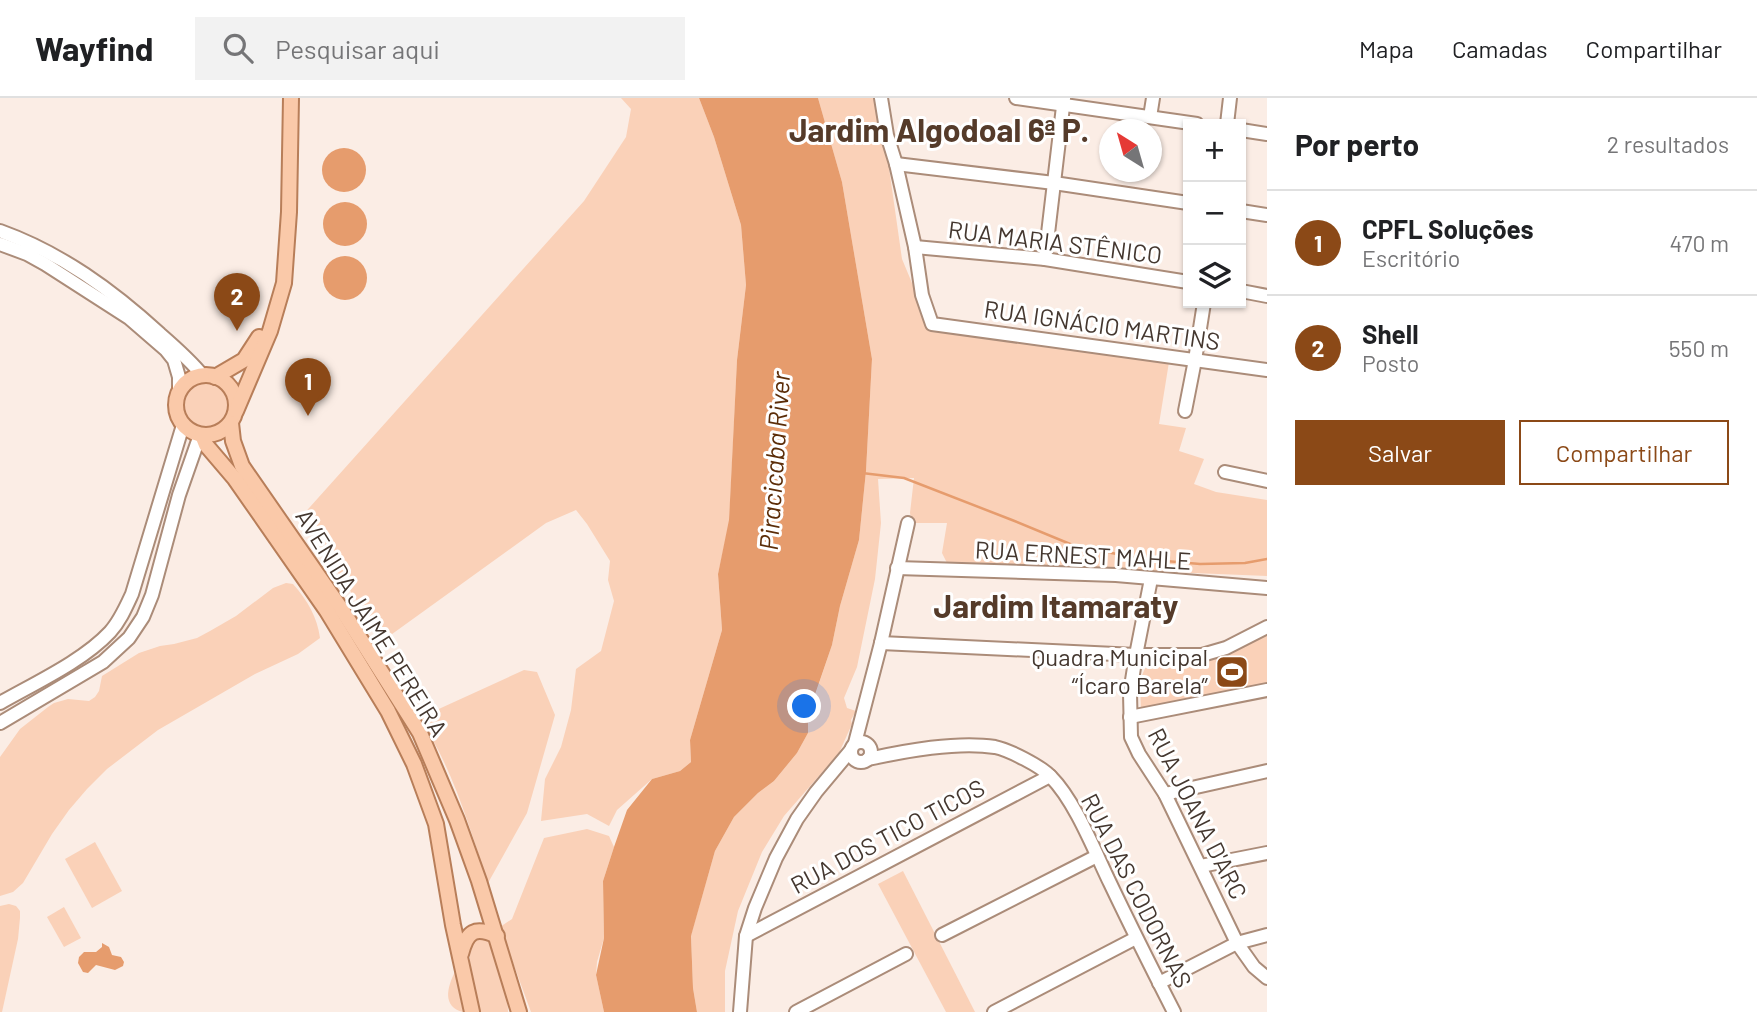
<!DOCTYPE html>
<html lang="pt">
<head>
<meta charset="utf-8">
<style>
  body { margin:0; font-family:Barlow,sans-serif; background:#f2f2f2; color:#202124 }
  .controls { position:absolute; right:21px; top:21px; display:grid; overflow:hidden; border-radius:0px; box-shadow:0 2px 5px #0004 }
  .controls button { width:63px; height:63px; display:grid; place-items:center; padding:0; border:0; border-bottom:2px solid #e0e0e0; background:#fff; color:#202124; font:35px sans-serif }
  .compass { position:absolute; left:1099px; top:21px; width:63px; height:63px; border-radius:50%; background:#fff; box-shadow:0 2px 5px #0004; rotate:323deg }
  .you { position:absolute; left:805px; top:609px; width:24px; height:24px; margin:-18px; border:5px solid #fff; border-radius:50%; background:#1a73e8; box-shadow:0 0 0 10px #1a73e833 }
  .badge { display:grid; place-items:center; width:46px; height:46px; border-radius:50%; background:#8b4917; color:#fff; font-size:23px; font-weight:700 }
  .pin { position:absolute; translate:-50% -58px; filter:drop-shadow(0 2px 4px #0008) }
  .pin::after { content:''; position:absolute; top:37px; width:24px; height:21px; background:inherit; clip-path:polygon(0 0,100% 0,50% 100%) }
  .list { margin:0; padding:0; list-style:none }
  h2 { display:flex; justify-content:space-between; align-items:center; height:91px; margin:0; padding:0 28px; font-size:30px }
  h2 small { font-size:23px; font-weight:400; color:#757577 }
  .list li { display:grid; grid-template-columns:46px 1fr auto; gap:21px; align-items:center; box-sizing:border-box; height:105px; padding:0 28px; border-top:2px solid #e0e0e0 }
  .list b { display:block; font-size:26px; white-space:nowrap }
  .list p { margin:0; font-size:23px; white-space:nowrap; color:#757577 }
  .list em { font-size:23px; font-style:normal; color:#757577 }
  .actions { display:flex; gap:14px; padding:21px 28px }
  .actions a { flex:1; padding:16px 0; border:2px solid #8b4917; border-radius:0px; text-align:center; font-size:24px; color:#8b4917 }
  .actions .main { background:#8b4917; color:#fff }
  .icon { flex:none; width:38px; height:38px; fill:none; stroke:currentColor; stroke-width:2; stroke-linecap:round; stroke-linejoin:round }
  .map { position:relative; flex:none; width:1267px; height:914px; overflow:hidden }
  header { display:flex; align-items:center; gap:42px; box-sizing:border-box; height:98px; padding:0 35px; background:#fff; border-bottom:2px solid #e0e0e0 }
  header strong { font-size:33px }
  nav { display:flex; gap:38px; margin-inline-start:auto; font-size:24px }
  .search { width:490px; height:63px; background:#f2f2f2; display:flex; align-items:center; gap:18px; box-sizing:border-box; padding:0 24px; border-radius:0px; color:#757577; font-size:26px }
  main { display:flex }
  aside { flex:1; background:#fff }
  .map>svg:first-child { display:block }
  .green { fill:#fad1b8 }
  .water { fill:#e69c6d }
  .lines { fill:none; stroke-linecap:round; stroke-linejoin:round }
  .stream { stroke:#e69c6d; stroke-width:2.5 }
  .minor-casing { stroke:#ab8c79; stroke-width:16 }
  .major-casing { stroke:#b87e59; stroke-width:18 }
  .minor { stroke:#fff; stroke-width:12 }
  .major { stroke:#fac9a9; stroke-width:14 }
  .labels { text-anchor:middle; stroke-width:6; stroke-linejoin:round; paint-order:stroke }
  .street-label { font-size:24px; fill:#44372f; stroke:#fff }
  .poi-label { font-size:24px; fill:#44372f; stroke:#fff; text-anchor:end }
  .water-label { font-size:26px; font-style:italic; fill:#5c2d08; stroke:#fff }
  .district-label { font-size:32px; font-weight:bold; fill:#553b2a; stroke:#fff }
</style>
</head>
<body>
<header>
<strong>Wayfind</strong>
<div class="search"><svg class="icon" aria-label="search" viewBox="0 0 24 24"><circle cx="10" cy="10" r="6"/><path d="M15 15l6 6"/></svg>Pesquisar aqui</div>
<nav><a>Mapa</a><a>Camadas</a><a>Compartilhar</a></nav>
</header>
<main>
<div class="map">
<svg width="1267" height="914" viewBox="0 0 1267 914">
  <rect width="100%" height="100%" fill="#fbede5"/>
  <g class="green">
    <polygon points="621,0 699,0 714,39 741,127 746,187 737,262 729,426 718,476 722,532 690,642 691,664 680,673 652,681 617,712 609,728 587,716 541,723 545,681 561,649 571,612 576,571 601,553 614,503 608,482 610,463 587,426 576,412 546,425 381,544 357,503 301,419 584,103 626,39 631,11"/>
    <polygon points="818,0 875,0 878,6 889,70 902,161 932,233 1169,264 1159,326 1186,330 1179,353 1204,361 1194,386 1216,394 1267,402 1267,478 947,465 942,455 947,425 912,425 910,415 914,380 878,381 881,425 875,481 857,569 844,600 847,610 856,613 851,622 852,626 839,655 784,718 762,754 738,813 725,873 725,914 697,914 693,890 691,837 715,753 734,719 758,695 774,683 797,655 808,635 808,618 832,547 840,508 859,442 866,373 872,261 842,84"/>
    <circle cx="206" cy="307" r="25"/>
    <path d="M 286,485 L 293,486 C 308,503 317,519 320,540 L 298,556 L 255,576 L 158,632 L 107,671 L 87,691 L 69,712 L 52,736 L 23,785 L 13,794 L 0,798 L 0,659 L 20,631 L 48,609 L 54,605 L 68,601 L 89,603 L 95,599 L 99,593 L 102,578 L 139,555 L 160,548 L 174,546 L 197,540 L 210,533 L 236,518 L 273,490 Z"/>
    <path d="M 1267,535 L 1267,588 L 1141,612 C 1141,595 1137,575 1151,564 L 1210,561 Z"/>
    <path d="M 524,572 L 537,574 L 555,617 L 527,715 L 488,785 C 469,729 453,669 419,620 Z"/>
    <polygon points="587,731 609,738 614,749 603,783 604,840 597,864 596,877 604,914 531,914 500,829 512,821 544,740"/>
    <polygon points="95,744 122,793 92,810 65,761"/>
    <polygon points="903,773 975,914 946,914 878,786"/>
    <polygon points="9,806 16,808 20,813 20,820 18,841 2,914 0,914 0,808"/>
    <polygon points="64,809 81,840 64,849 47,819"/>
    <path d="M 479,839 L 491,841 L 507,890 L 508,914 L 479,914 C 475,894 465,861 473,842 Z"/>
    <path d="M 455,874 L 463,914 C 442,909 447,889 455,874 Z"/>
  </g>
  <g class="water">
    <polygon points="699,0 818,0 842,84 872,261 866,373 859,442 840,508 832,547 808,617 808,635 797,655 774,683 758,695 734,719 715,753 691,838 693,890 697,914 604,914 596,877 604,840 603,783 614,749 627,712 652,681 680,673 691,664 690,642 722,532 718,476 729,422 737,262 746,187 741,127 714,39"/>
    <circle cx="344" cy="72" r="22"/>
    <circle cx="345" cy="126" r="22"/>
    <circle cx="345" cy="180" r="22"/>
    <polygon points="102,845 109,849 112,857 121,859 124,864 123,868 115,872 96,867 88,875 83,874 78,865 79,859 84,854 96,854 102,849"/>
  </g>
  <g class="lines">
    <polyline class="stream" points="862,375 904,380 1012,422 1075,448 1143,461 1200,466 1245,465 1267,461"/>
    <defs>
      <g id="minor">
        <polyline points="881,0 887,37 896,66 915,149 922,197 932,226 1267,272"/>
        <polyline points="1016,0 1197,26"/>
        <polyline points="1150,19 1153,0"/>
        <polyline points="1227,26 1230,0"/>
        <polyline points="1241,32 1267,36"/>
        <polyline points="896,66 1054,85 1188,105"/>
        <polyline points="1241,113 1267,117"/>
        <path d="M 0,133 C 61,155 112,192 160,236 C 175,249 190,262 203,278"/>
        <polyline points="0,146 27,156 45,166 129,220 166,252 174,262 179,279 179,295"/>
        <polyline points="915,149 1045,161 1188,184"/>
        <polyline points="1045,161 1064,0"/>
        <polyline points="1241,193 1267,198"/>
        <polyline points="1185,313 1195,262 1204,205"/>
        <polyline points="1225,374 1267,383"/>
        <polyline points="897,470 1116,477 1267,490"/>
        <polyline points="1151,481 1136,557 1130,595 1131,639 1139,656 1165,696 1237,845 1254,869 1267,880"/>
        <polyline points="881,545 1136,557 1202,557 1226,550 1267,529"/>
        <path d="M 0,605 C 35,585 83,563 110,534 C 120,523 126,509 132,496 L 183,327"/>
        <polyline points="1130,619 1267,592"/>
        <polyline points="0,625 103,564 129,540 143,519 152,497 179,397 200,337"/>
        <circle cx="861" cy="654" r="10"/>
        <polyline points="855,645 881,545 908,425"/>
        <path d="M 868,661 C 905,653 957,643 995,649 C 1009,652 1041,668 1051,679 C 1075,703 1095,754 1110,785 C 1131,829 1152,871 1174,914"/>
        <polyline points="1165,696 1267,673"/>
        <polyline points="1201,768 1267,755"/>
        <polyline points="942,837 1097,758"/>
        <polyline points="746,838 1050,678"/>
        <polyline points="1159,885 1237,845 1267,837"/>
        <polyline points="740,914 746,838 755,810 776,760 797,721 816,694 851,652"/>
        <polyline points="796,914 906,856"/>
        <polyline points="994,914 1136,840"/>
      </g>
      <g id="major">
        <circle cx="206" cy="307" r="30"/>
        <polyline points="215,279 244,262 259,239"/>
        <polyline points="236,313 270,233 284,185 289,114 291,0"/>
        <polyline points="231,325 233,343 242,368 344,515 420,635 457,722 479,783 519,914"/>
        <polyline points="202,337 206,347 235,381 327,513 388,613 414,666 436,726 453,827 472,914"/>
        <path d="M 461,856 C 467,833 475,828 497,838"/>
      </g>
    </defs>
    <use href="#minor" class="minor-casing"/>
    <use href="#major" class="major-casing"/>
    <use href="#minor" class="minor"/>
    <use href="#major" class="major"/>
  </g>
  <defs>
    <symbol id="stadium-square" viewBox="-11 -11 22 22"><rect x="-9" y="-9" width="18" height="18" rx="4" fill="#8b4917" stroke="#fff"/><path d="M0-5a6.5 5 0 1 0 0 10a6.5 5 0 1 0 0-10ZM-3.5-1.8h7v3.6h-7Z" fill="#fff"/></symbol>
  </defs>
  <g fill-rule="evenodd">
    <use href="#stadium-square" x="1213" y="555" width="38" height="38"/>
  </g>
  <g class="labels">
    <g class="street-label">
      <text transform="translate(1055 145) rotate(7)" y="8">RUA MARIA STÊNICO</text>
      <text transform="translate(1102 228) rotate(8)" y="8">RUA IGNÁCIO MARTINS</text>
      <text transform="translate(1083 458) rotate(3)" y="8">RUA ERNEST MAHLE</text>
      <text transform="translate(371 525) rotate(58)" y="8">AVENIDA JAIME PEREIRA</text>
      <text transform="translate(1197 716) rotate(63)" y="8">RUA JOANA D'ARC</text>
      <text transform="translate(888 739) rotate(-28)" y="8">RUA DOS TICO TICOS</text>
      <text transform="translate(1136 793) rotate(63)" y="8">RUA DAS CODORNAS</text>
    </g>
    <g class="poi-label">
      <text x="1208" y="568">Quadra Municipal<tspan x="1208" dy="28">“Ícaro Barela”</tspan></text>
    </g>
    <g class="water-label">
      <text transform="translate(775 363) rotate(-86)" y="9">Piracicaba River</text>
    </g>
    <g class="district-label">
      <text x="939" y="44">Jardim Algodoal 6ª P.</text>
      <text x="1056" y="520">Jardim Itamaraty</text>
    </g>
  </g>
</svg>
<div class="controls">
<button>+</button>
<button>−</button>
<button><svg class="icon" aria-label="layers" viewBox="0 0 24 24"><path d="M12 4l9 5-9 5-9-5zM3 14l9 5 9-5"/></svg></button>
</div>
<svg class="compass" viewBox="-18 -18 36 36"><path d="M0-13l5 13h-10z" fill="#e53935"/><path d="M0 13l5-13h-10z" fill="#757577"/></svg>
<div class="you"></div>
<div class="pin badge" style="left:308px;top:318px">1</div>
<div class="pin badge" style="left:237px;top:233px">2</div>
</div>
<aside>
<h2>Por perto<small>2 resultados</small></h2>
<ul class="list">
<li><span class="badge">1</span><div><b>CPFL Soluções</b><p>Escritório</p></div><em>470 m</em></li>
<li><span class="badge">2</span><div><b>Shell</b><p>Posto</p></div><em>550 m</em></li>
</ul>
<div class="actions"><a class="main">Salvar</a><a>Compartilhar</a></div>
</aside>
</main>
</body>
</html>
